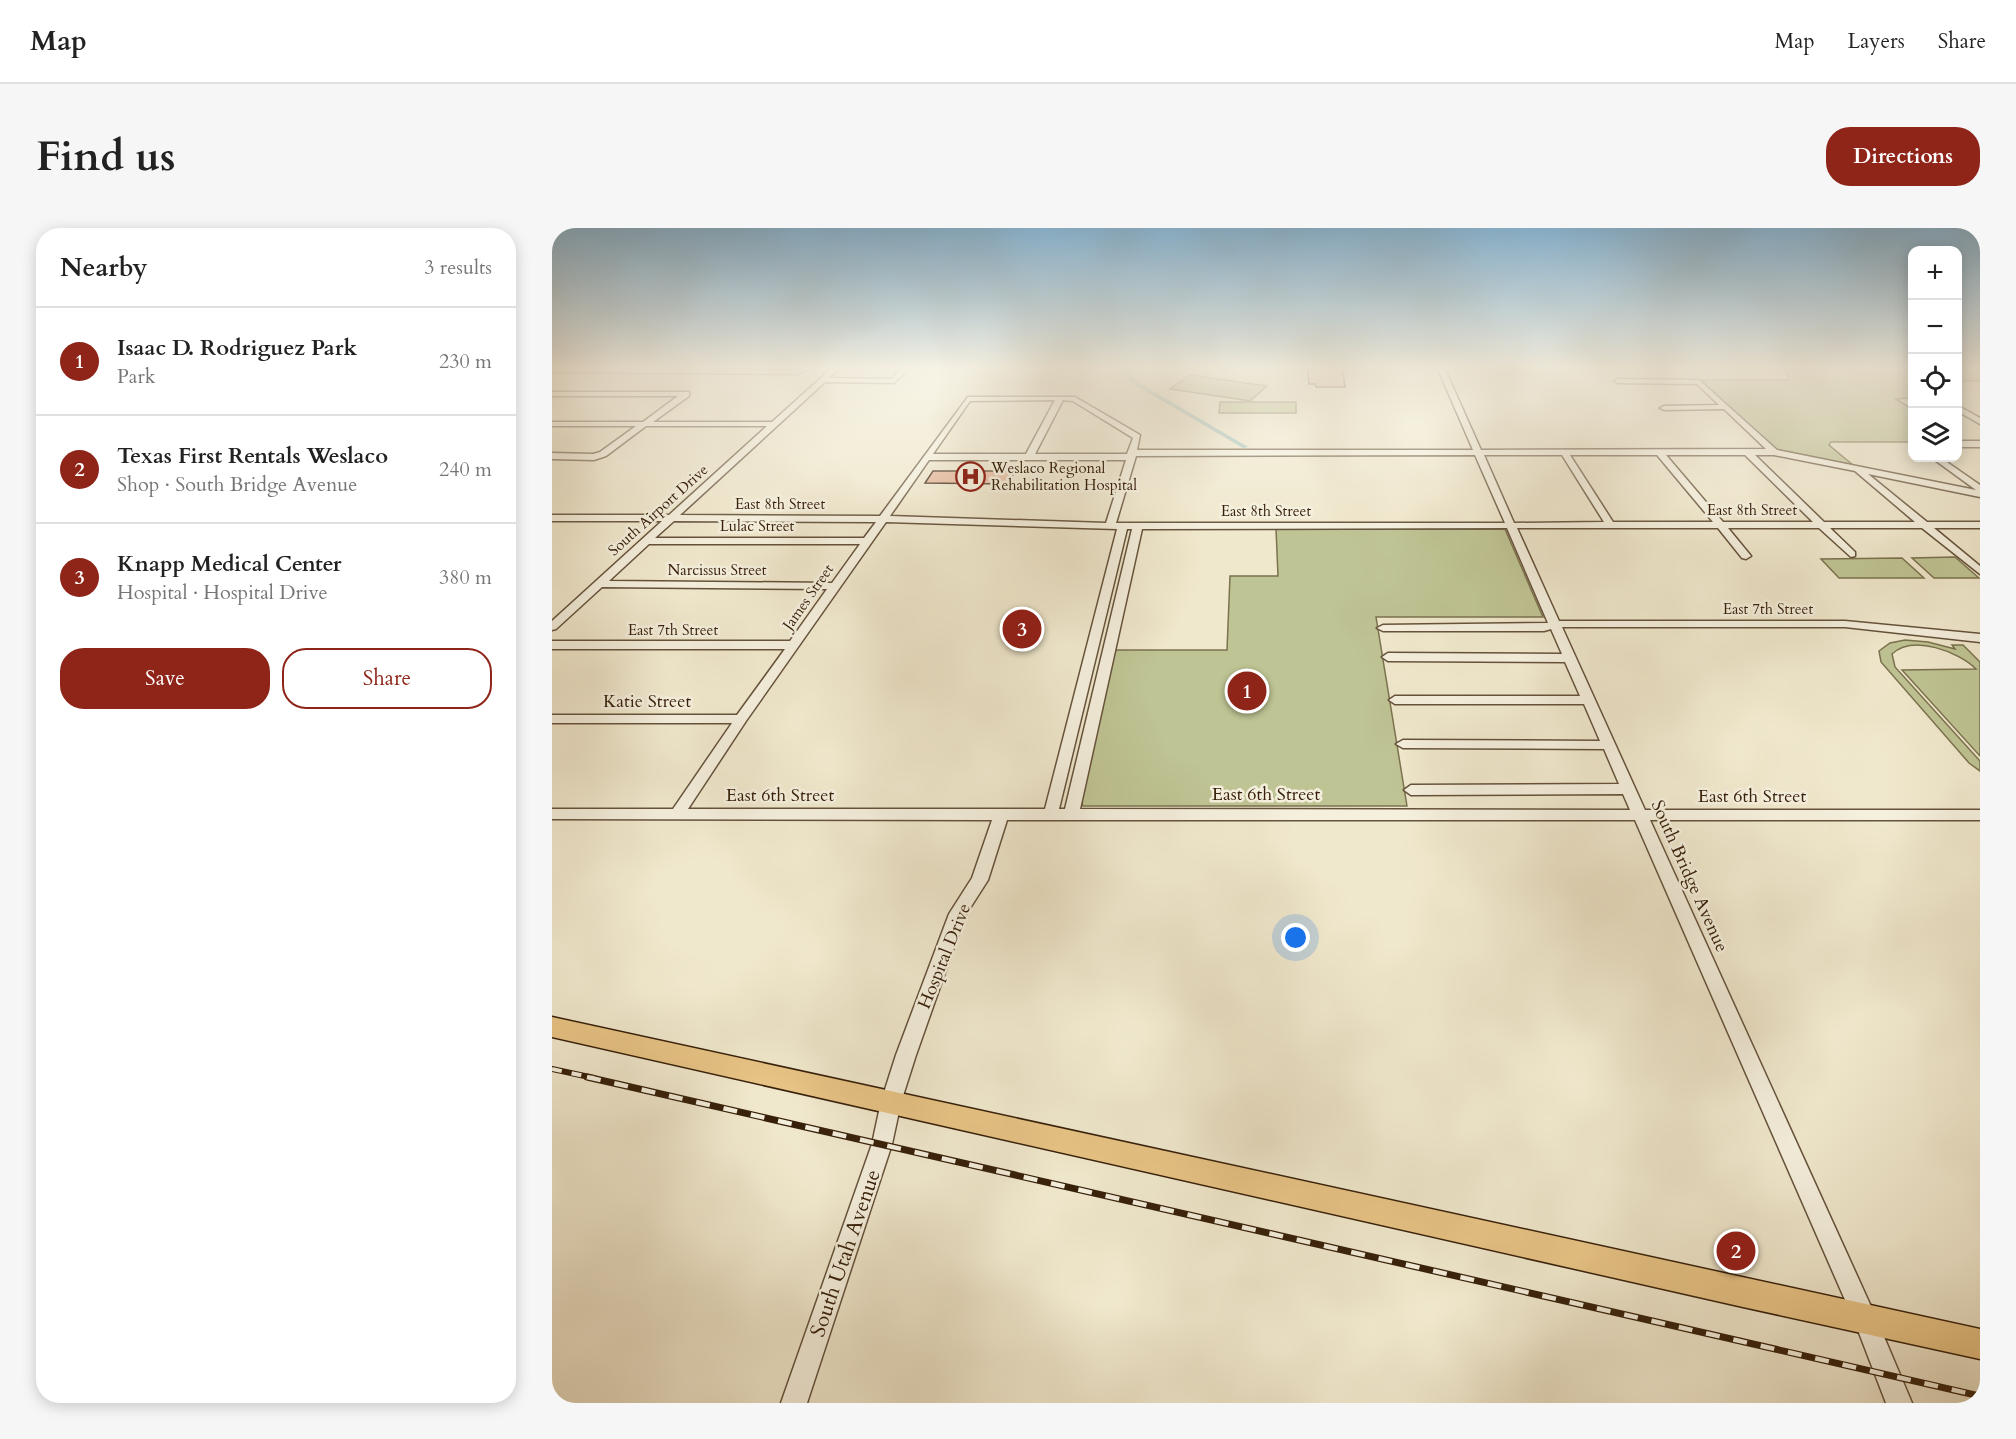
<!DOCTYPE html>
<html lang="en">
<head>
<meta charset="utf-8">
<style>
  body { margin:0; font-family:Cardo,serif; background:#f6f6f6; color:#222 }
  .controls { position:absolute; right:18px; top:18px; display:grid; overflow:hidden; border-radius:12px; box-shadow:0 3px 15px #0003 }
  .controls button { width:54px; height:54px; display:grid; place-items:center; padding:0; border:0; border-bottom:2px solid #e0e0e0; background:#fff; color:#222; font:30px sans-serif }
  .you { position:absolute; left:744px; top:710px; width:21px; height:21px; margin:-15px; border:4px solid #fff; border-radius:50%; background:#1a73e8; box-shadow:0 0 0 9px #1a73e833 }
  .badge { display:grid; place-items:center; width:39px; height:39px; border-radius:50%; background:#8f2418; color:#fff; font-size:20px; font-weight:700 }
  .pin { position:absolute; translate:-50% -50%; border:3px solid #fff; box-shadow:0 2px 6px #0006 }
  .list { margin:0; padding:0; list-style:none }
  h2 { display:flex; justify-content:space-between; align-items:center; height:78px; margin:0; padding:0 24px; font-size:26px }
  h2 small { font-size:20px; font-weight:400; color:#767676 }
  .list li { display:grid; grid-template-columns:39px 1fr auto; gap:18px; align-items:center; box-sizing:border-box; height:108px; padding:0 24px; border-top:2px solid #e0e0e0 }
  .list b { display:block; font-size:22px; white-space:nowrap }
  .list p { margin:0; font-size:20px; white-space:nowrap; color:#767676 }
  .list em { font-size:20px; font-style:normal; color:#767676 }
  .actions { display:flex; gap:12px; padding:18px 24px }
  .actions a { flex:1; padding:14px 0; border:2px solid #8f2418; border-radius:24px; text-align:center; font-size:21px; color:#8f2418 }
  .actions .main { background:#8f2418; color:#fff }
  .icon { flex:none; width:33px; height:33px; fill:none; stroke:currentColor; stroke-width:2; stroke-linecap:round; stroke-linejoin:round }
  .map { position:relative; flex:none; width:1428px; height:1175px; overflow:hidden; border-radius:24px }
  header { display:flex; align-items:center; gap:36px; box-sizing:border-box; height:84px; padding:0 30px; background:#fff; border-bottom:2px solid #e0e0e0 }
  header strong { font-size:28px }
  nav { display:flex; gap:33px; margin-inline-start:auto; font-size:21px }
  .intro { display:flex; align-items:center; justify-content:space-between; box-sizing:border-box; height:144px; padding:0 36px }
  h1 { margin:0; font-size:42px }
  .button { padding:15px 27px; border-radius:24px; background:#8f2418; color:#fff; font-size:21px; font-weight:700 }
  main { display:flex; gap:36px; padding:0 36px }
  aside { flex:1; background:#fff; border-radius:24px; box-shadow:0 3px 15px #0003 }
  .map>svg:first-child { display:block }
  .green { fill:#bfc494; stroke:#7b724f; stroke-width:1.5 }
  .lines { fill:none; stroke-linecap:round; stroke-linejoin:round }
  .canal { fill:#9cbfbf; fill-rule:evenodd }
  .building { fill:#e7b499; stroke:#37200a; stroke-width:1.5 }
  .minor-casing { stroke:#65523b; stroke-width:3 }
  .major-casing { stroke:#37200a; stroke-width:3 }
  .minor { fill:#f5f0de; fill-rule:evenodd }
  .major { fill:#e8c486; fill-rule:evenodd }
  .rail-far1-casing { stroke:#37200a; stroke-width:6 }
  .rail-casing { stroke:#37200a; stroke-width:7 }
  .rail-far1 { stroke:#f5f0de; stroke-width:4; stroke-dasharray:10; stroke-linecap:butt }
  .rail { stroke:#f5f0de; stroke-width:4.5; stroke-dasharray:14; stroke-linecap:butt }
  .labels { text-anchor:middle; stroke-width:5; stroke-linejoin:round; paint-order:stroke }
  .far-poi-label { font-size:15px; fill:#37200a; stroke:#f5f0de; text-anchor:start }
  .far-street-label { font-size:15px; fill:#37200a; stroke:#f5f0de }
  .street-label { font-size:18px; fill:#37200a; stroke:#f5f0de }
  .near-street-label { font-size:21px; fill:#37200a; stroke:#f5f0de }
</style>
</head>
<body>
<header>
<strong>Map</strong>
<nav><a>Map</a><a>Layers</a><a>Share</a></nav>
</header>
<div class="intro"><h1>Find us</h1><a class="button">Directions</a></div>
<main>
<aside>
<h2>Nearby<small>3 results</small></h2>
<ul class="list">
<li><span class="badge">1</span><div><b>Isaac D. Rodriguez Park</b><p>Park</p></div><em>230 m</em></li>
<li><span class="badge">2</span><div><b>Texas First Rentals Weslaco</b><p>Shop · South Bridge Avenue</p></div><em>240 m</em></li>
<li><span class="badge">3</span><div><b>Knapp Medical Center</b><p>Hospital · Hospital Drive</p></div><em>380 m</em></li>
</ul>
<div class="actions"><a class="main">Save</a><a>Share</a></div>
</aside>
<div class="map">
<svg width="1428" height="1175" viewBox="0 0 1428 1175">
  <rect width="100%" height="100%" fill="#f0e8cd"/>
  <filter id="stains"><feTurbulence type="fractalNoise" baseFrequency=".00333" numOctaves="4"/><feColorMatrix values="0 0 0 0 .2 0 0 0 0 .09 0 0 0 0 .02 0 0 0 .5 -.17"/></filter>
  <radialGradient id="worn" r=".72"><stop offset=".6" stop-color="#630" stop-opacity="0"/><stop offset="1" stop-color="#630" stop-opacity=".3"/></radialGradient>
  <g class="green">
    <polygon points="1232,139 1360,139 1360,170 1344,171 1360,181 1360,214 1279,214 1277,217 1301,237 1223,221 1149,152 1237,152"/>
    <rect x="1406" y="139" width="22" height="14"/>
    <polygon points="638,147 715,158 698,173 618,161"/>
    <polygon points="668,174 744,174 744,185 667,185"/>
    <polygon points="724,301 953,301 991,389 824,389 855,578 531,578 529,572 563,422 675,422 678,348 726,348"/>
    <polygon points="1403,329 1427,350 1382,350 1360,330"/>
    <polygon points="1350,330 1372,350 1287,350 1269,331"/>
    <path d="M 1353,412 L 1376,414 L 1403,421 L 1400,417 L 1411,417 L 1428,434 L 1428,528 L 1350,442 L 1424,441 C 1407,424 1361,406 1340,426 L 1343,439 L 1428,533 L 1428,543 L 1417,535 L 1329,434 L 1327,423 L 1338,415 Z"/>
  </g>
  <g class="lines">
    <polygon class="canal" points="568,139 572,139 582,152 696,219 691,220 578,154"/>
  </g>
  <g class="building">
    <polygon points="755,139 790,139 793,159 764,159 763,156 757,156"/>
    <polygon points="419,239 429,240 427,243 463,243 456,256 373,255 381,243 417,243"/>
  </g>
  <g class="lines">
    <defs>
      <g id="minor">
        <polygon points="4,139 245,142 250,139 259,139 246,146 0,144 0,140"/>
        <path d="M 281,139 L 289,139 L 277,150 L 340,151 L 351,139 L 359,139 L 342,155 L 273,154 L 128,287 L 328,288 L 416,169 L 523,169 L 588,207 L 585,222 L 921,222 L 885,139 L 892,139 L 929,222 L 1214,221 L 1172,181 L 1112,182 L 1108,180 L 1112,178 L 1167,177 L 1145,156 L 1066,155 L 1062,153 L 1066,151 L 1147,152 L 1225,222 L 1424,262 L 1380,230 L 1389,230 L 1428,257 L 1428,269 L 1316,246 L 1375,294 L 1428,294 L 1428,300 L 1382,300 L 1428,338 L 1428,346 L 1370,300 L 1278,300 L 1303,324 L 1303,328 L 1299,329 L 1267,300 L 1176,300 L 1199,328 L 1194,331 L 1190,330 L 1166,300 L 965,300 L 1007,393 L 1293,393 L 1428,406 L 1428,414 L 1293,399 L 1010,399 L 1093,582 L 1428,582 L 1428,592 L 1098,592 L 1322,1085 L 1360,1175 L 1334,1175 L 1304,1097 L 1083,592 L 455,592 L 436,652 L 413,688 L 364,827 L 349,874 L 340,916 L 255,1175 L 229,1175 L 320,916 L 329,874 L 344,827 L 397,686 L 420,650 L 440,592 L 0,591 L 0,581 L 121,581 L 180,495 L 0,495 L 0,487 L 185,487 L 233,421 L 0,421 L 0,413 L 238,413 L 275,361 L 50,359 L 4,401 L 0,402 L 0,393 L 110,293 L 0,293 L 0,287 L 117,287 L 215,198 L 94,198 L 54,228 L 42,232 L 0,231 L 0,225 L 41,226 L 48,224 L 84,198 L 0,198 L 0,194 L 91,194 L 126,168 L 0,168 L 0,164 L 137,164 L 137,168 L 101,194 L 220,194 ZM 503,172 L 474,226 L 381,226 L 418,173 ZM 511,172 L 521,173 L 581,210 L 575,226 L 483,226 ZM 923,227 L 953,295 L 564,295 L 584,228 ZM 932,227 L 1010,227 L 1052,294 L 962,295 ZM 1018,227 L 1105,227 L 1161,294 L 1061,294 ZM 1114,227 L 1193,227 L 1261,294 L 1171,294 ZM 1203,227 L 1222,227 L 1303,243 L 1363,294 L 1272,294 ZM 377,232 L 574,232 L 554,295 L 338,288 ZM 122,293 L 324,294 L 312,310 L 103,310 ZM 334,294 L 565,301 L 493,581 L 136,581 L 194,493 ZM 955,300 L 996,395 L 831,397 L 825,400 L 831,403 L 992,403 L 999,401 L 1010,426 L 836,425 L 830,429 L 836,433 L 1013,434 L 1028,468 L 843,468 L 837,472 L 843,476 L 1032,476 L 1048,513 L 851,512 L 844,516 L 851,520 L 1052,521 L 1067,556 L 859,557 L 852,562 L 859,567 L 1071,566 L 1078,582 L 528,581 L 590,301 ZM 575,301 L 580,301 L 513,581 L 507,581 ZM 97,316 L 308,316 L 280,355 L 57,353 Z"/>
        <polygon points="1410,180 1428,190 1428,196 1407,184 1406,182"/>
        <rect x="1406" y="213" width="22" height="6"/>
      </g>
      <polygon id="major" points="0,789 1428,1101 1428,1131 1191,1079 0,809"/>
    </defs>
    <use href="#minor" class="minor-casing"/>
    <use href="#major" class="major-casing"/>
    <use href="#minor" class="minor"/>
    <use href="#major" class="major"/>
    <defs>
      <polyline id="rail-far1" points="0,841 42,850"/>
      <polyline id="rail" points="35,849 1428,1168"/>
    </defs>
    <use href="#rail-far1" class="rail-far1-casing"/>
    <use href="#rail" class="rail-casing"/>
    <use href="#rail-far1" class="rail-far1"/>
    <use href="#rail" class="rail"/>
  </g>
  <linearGradient id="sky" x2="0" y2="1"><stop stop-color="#89b8d8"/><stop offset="0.46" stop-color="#f8f5e8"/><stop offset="1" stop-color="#f8f5e8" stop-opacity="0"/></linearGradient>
  <rect width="1428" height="303" fill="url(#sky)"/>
  <defs>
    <symbol id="hospital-ring" viewBox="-11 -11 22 22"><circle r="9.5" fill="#f5f0de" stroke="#8f2418" stroke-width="1.5"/><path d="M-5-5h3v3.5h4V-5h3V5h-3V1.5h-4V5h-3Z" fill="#8f2418"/></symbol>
  </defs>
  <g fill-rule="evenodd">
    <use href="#hospital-ring" x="402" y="232" width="33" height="33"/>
  </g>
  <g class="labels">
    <g class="far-poi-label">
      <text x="439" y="245">Weslaco Regional<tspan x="439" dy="17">Rehabilitation Hospital</tspan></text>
    </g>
    <g class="far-street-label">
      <text x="228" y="281">East 8th Street</text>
      <text transform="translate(106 282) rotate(-42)" y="5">South Airport Drive</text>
      <text x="1200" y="287">East 8th Street</text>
      <text x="714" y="288">East 8th Street</text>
      <text x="205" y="303">Lulac Street</text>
      <text x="165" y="347">Narcissus Street</text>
      <text transform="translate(256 369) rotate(-55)" y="5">James Street</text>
      <text x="1216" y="386">East 7th Street</text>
      <text x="121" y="407">East 7th Street</text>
    </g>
    <g class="street-label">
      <text x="95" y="479">Katie Street</text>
      <text x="714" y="572">East 6th Street</text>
      <text x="228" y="573">East 6th Street</text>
      <text x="1200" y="574">East 6th Street</text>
      <text transform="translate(1138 648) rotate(66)" y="6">South Bridge Avenue</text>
      <text transform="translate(392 728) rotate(-68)" y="6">Hospital Drive</text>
    </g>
    <g class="near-street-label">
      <text transform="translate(293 1025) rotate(-71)" y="7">South Utah Avenue</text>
    </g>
  </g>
  <rect width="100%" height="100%" filter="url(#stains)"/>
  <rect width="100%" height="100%" fill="url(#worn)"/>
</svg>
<div class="controls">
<button>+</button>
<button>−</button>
<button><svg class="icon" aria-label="locate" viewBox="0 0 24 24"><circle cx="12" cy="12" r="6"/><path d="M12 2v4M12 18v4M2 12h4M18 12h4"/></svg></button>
<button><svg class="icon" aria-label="layers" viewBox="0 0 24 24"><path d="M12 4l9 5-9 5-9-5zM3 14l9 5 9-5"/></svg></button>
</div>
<div class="you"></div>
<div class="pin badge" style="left:695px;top:463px">1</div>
<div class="pin badge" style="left:1184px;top:1023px">2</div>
<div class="pin badge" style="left:470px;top:401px">3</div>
</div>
</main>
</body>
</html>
